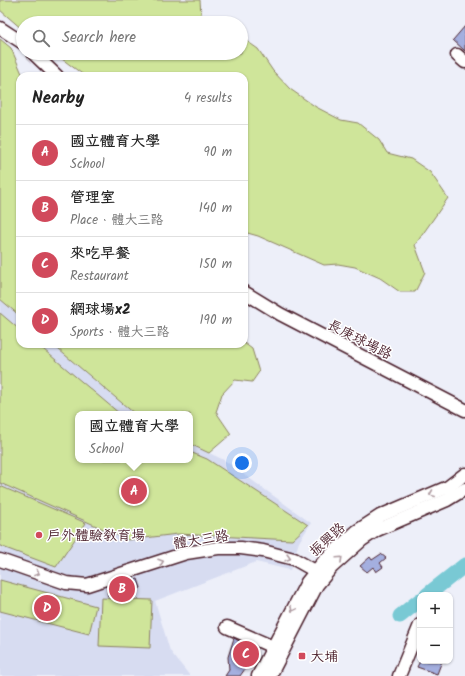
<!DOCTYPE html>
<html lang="en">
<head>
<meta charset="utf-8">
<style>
  body { margin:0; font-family:Kalam,"LXGW WenKai TC",sans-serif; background:#f2f2f2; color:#222 }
  .controls { position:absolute; right:12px; bottom:12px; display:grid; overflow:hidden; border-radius:8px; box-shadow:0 1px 3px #0004 }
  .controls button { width:36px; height:36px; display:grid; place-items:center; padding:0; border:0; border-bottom:1px solid #e0e0e0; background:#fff; color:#222; font:20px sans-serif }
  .you { position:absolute; left:242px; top:463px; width:14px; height:14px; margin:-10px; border:3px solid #fff; border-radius:50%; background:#1a73e8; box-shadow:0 0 0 6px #1a73e833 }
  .badge { display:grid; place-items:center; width:26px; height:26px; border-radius:50%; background:#d1495b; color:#fff; font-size:13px; font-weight:700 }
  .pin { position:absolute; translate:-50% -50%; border:2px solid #fff; box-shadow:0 1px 4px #0006 }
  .popup { position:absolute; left:75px; top:411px; width:118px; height:52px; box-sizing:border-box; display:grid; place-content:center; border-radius:8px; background:#fff; filter:drop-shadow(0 1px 3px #0005); font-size:13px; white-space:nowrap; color:#767676 }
  .popup b { font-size:15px; color:#222 }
  .popup::after { content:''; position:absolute; left:50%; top:100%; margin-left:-8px; border:8px solid transparent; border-top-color:#fff }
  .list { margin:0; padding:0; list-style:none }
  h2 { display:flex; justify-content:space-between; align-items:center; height:52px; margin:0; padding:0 16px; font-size:17px }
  h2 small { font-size:13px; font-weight:400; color:#767676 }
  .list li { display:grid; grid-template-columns:26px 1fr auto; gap:12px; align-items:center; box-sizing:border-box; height:56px; padding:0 16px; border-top:1px solid #e0e0e0 }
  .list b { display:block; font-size:15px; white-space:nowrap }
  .list p { margin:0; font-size:13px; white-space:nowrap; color:#767676 }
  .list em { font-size:13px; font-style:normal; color:#767676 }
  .icon { flex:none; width:22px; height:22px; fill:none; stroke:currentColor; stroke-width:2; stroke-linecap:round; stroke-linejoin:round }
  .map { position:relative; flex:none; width:465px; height:676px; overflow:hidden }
  .search { position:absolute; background:#fff; box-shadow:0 1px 3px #0004; left:16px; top:16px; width:232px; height:44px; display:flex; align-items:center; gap:10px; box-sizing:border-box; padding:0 14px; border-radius:22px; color:#767676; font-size:15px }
  .panel { position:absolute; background:#fff; box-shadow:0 1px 3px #0004; left:16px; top:72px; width:232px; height:276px; border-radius:12px }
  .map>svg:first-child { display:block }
  .built { fill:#d7dcf1 }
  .green { fill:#cfe59a; stroke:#8c8262 }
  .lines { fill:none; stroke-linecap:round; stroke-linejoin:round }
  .river { stroke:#79c9d4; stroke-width:15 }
  .building { fill:#a4afdf; stroke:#4a1f2b }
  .minor-casing { stroke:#4a1f2b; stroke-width:15 }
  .minor { stroke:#fff; stroke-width:12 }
  .oneway { stroke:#ae9aa0 }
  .poi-dot { fill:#d1495b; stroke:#fff; stroke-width:1.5 }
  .labels { text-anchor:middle; stroke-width:3; stroke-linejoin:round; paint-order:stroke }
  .street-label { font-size:14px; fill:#4a1f2b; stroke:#fff }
  .poi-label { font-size:14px; fill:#4a1f2b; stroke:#fff; text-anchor:start }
</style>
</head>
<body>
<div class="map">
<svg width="465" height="676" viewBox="0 0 465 676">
  <rect width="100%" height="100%" fill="#edeff9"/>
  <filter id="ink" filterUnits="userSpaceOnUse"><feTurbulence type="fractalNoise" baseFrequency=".025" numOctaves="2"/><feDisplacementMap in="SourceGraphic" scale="8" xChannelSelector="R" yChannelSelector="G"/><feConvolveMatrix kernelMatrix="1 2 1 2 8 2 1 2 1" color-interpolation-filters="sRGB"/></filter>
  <g filter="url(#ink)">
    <polygon class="built" points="0,299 20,316 20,344 52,344 135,414 78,414 78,460 190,460 190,444 224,460 311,523 299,542 290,570 256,562 155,601 170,651 190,676 0,676"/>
    <g class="green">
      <polygon points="0,0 200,0 201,15 211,23 23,23 23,30 0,10"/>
      <polygon points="241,37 258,49 273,71 290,89 316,107 341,120 358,123 379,140 387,153 411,159 430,172 448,198 415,245 425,272 415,292 400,292 380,278 355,267 338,264 324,265 258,236 244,232 244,76 85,76 54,53 241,53"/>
      <polygon points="0,39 11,48 23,76 20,76 20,316 0,299"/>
      <polygon points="0,313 20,330 20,344 37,344 120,414 78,414 78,460 190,460 190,452 207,459 308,525 292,540 178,534 128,540 0,483"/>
      <polygon points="244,343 252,349 259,372 252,382 235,380 222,394 216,412 231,434 209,453 190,444 190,414 135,414 52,344 244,344"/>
      <polygon points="0,486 86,523 56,567 0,546"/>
      <polygon points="0,580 96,606 89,634 0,611"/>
      <polygon points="101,598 152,600 150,648 99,646"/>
    </g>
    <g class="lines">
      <g class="river">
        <polyline points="427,595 465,565"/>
        <polyline points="400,616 420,600"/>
      </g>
    </g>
    <g class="building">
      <polygon points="465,26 465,51 453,40"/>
      <polygon points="381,554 386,558 380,563 383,567 376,572 373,567 367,572 360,566 370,557 372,560"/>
      <polygon points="138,579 141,588 133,590 133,596 108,596 107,586"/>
      <polygon points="234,638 257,652 240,676 225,676 229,670 228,657"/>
      <polygon points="420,661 442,661 437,674 417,667"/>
    </g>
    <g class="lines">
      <defs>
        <g id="minor">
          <polyline points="0,28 23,43"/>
          <polyline points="33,53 57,76"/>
          <polyline points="457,55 465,62"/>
          <polyline points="244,292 280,314 465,410"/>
          <polyline points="0,560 66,583 87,585 186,553 218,548 241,548 263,551 294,559 324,576"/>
          <polyline points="227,627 273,647"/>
          <polyline points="258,676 307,582 324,561 357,531 380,516 448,487 465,474"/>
          <polyline points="270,676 317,585 332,567 362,540 377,530 447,500 465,489"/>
          <polyline points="399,676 420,625"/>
        </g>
      </defs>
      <use href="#minor" class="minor-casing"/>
      <use href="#minor" class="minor"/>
    </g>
    <defs><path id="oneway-chevron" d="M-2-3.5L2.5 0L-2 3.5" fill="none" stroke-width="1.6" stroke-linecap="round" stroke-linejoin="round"/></defs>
    <g class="oneway">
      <use href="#oneway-chevron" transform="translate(432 494) rotate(157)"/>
      <use href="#oneway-chevron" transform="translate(288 558) rotate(16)"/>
      <use href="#oneway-chevron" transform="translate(340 559) rotate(-43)"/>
      <use href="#oneway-chevron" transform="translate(161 562) rotate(-19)"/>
      <use href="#oneway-chevron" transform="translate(37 573) rotate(20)"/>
      <use href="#oneway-chevron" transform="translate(293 609) rotate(117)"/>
    </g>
  </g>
  <g class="poi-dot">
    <circle cx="39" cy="535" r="4"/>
    <rect x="298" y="652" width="8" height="8" rx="2"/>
  </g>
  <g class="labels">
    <g class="street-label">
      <text transform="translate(360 339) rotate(27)" y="5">長庚球場路</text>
      <text transform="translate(201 539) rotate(-9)" y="5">體大三路</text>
      <text transform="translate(327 539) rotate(-42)" y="5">振興路</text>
    </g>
    <g class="poi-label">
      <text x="47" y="540">戶外體驗教育場</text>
      <text x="310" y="661">大埔</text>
    </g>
  </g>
</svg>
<div class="controls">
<button>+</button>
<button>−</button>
</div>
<div class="you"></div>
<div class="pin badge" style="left:134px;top:491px">A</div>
<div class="popup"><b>國立體育大學</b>School</div>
<div class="pin badge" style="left:122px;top:589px">B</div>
<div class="pin badge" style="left:246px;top:654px">C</div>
<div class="pin badge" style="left:47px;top:608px">D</div>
<div class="search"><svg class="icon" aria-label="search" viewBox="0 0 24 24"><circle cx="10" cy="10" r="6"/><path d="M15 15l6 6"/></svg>Search here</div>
<section class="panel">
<h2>Nearby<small>4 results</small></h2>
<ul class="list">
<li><span class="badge">A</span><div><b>國立體育大學</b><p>School</p></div><em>90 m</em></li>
<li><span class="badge">B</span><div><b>管理室</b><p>Place · 體大三路</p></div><em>140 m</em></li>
<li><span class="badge">C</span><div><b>來吃早餐</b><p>Restaurant</p></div><em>150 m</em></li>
<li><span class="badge">D</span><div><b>網球場x2</b><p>Sports · 體大三路</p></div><em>190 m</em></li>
</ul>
</section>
</div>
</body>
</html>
